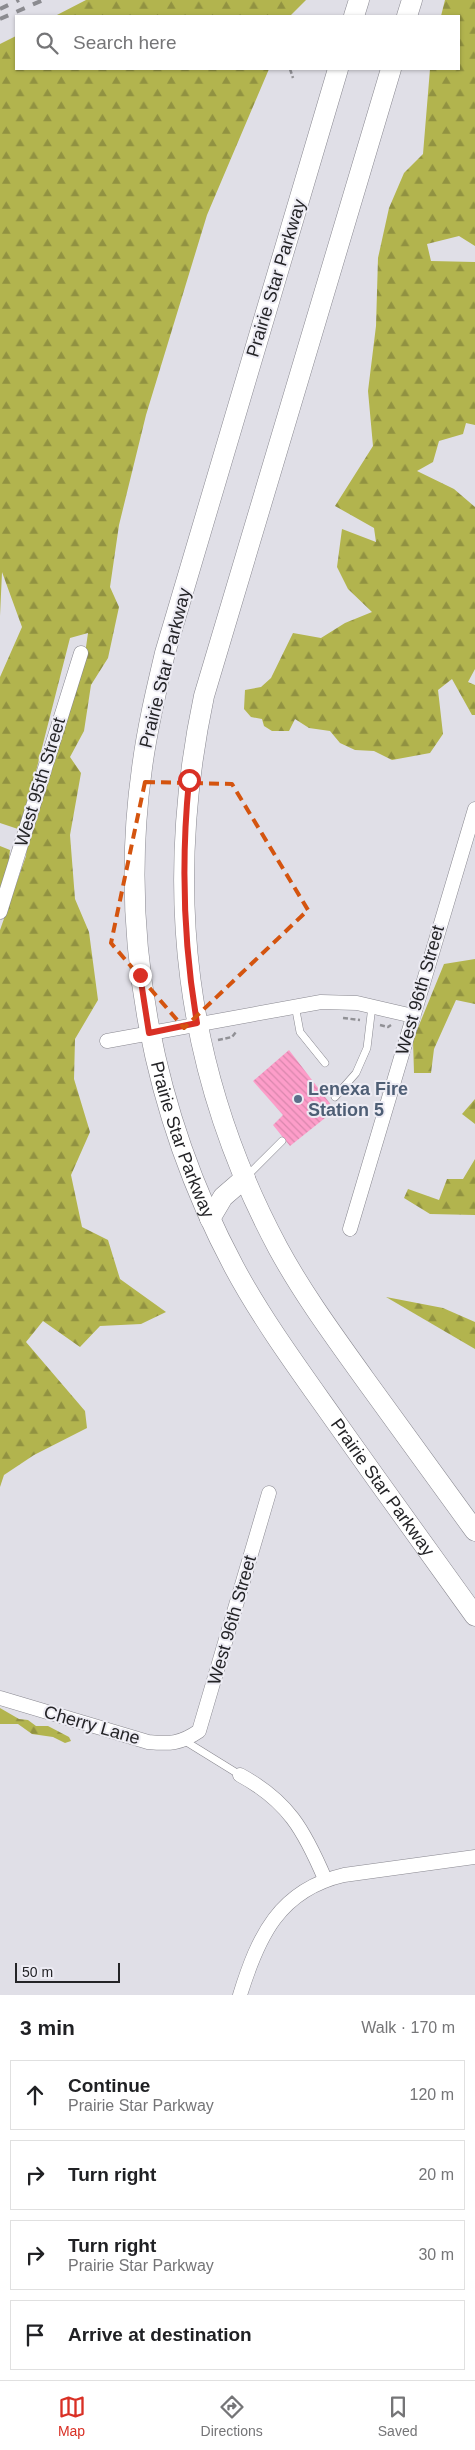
<!DOCTYPE html>
<html lang="en">
<head>
<meta charset="utf-8">
<style>
  body { margin:0; font-family:Helvetica,sans-serif; background:#f6f6f6; color:#202124 }
  .scale { position:absolute; left:15px; bottom:12px; width:105px; box-sizing:border-box; padding-left:5px; border:2px solid #242427; border-top:0; font-size:14px; line-height:18px; white-space:nowrap; color:#242427; -webkit-text-stroke:4px #edecf4; paint-order:stroke }
  .stop { position:absolute; width:15px; height:15px; margin:-11px; border:4px solid #d93025; border-radius:50%; background:#fff }
  .stop.end { background:#d93025; border-color:#fff; box-shadow:0 1px 5px #0008 }
  .list { margin:0; padding:0; list-style:none }
  h2 { display:flex; justify-content:space-between; align-items:center; height:65px; margin:0; padding:0 20px; font-size:21px }
  h2 small { font-size:16px; font-weight:400; color:#757577 }
  .list li { display:grid; grid-template-columns:32px 1fr auto; gap:15px; align-items:center; box-sizing:border-box; height:70px; margin:0 10px 10px; padding:0 10px; border:1px solid #e0e0e0; border-radius:0px }
  .list b { display:block; font-size:19px; white-space:nowrap }
  .list p { margin:0; font-size:16px; white-space:nowrap; color:#757577 }
  .list em { font-size:16px; font-style:normal; color:#757577 }
  .icon { flex:none; width:28px; height:28px; fill:none; stroke:currentColor; stroke-width:2; stroke-linecap:round; stroke-linejoin:round }
  .map { position:relative; flex:none; width:475px; height:1995px; overflow:hidden }
  .search { position:absolute; background:#fff; box-shadow:0 1px 4px #0004; left:15px; right:15px; top:15px; height:55px; display:flex; align-items:center; gap:12px; box-sizing:border-box; padding:0 18px; border-radius:0px; color:#757577; font-size:19px }
  .sheet { height:385px; background:#fff }
  nav { display:flex; justify-content:space-around; align-items:center; box-sizing:border-box; height:70px; border-top:1px solid #e0e0e0; background:#fff; font-size:14px; color:#757577 }
  nav a { display:grid; justify-items:center; gap:2px }
  nav .on { color:#d93025 }
  .map>svg:first-child { display:block }
  .forest { fill:url(#forest-firs) }
  .building { fill:url(#building-back-hatch) }
  .lines { fill:none; stroke-linecap:round; stroke-linejoin:round }
  .service-casing { stroke:#898890; stroke-width:8 }
  .minor-casing { stroke:#898890; stroke-width:15 }
  .secondary-casing { stroke:#898890; stroke-width:21 }
  .path { stroke:#919196; stroke-width:2.5; stroke-dasharray:5 2.5; stroke-linecap:butt }
  .service { stroke:#fff; stroke-width:7 }
  .minor { stroke:#fff; stroke-width:14 }
  .secondary { stroke:#fff; stroke-width:20 }
  .rail { stroke:#8b8b90; stroke-width:4; stroke-dasharray:9 9; stroke-linecap:butt }
  .route { stroke:#d93025; stroke-width:6 }
  .marked { fill:none; stroke:#d4540f; stroke-width:4; stroke-dasharray:10 6; stroke-linejoin:round }
  .service-dot { fill:#5c6f8a; stroke:#edecf4; stroke-width:2 }
  .labels { text-anchor:middle; stroke-width:4; stroke-linejoin:round; paint-order:stroke }
  .street-label { font-size:18px; fill:#242427; stroke:#edecf4 }
  .service-label { font-size:18px; font-weight:bold; fill:#4e5e75; stroke:#edecf4; text-anchor:start }
</style>
</head>
<body>
<div class="map">
<svg width="475" height="1995" viewBox="0 0 475 1995">
  <defs>
    <pattern id="forest-firs" width="22" height="20" patternUnits="userSpaceOnUse" patternTransform="scale(1.25)"><rect width="22" height="20" fill="#b2b44e"/><path d="M5 1l3.5 6h-7zM16 11l3.5 6h-7z" fill="#919241"/></pattern>
    <pattern id="building-back-hatch" width="6" height="6" patternUnits="userSpaceOnUse" patternTransform="scale(1.25)"><rect width="6" height="6" fill="#fd9dc9"/><path d="M-1 5l2 2M0 0l6 6M5-1l2 2" fill="none" stroke="#d987ad"/></pattern>
  </defs>
  <rect width="100%" height="100%" fill="#e0dfe7"/>
  <g class="forest">
    <polygon points="86,0 306,0 290,16 55,16"/>
    <polygon points="445,0 475,0 475,246 459,236 427,244 431,261 475,262 475,425 466,423 463,434 439,441 433,462 417,471 454,489 475,507 475,669 468,682 475,685 475,715 472,715 452,679 438,690 443,734 430,753 392,760 374,751 355,750 340,743 330,731 309,728 295,719 289,731 272,731 264,726 262,719 251,717 244,709 245,690 261,687 271,678 293,633 321,638 345,623 372,612 348,589 337,567 342,529 376,542 374,528 335,506 373,446 368,391 376,326 378,258 389,208 404,173 423,154 430,69 459,69 459,16 441,16"/>
    <polygon points="16,36 16,69 269,69 207,215 146,415 119,525 110,587 119,607 108,658 91,685 84,731 70,757 81,773 70,835 75,899 89,932 98,1000 75,1039 74,1079 90,1132 71,1175 82,1227 108,1240 120,1279 166,1312 141,1324 100,1326 80,1347 43,1321 26,1342 85,1411 87,1428 34,1455 4,1475 0,1487 0,930 26,856 28,831 85,654 88,633 70,638 21,830 0,823 0,677 22,627 2,572 0,616 0,44"/>
    <polygon points="0,846 10,850 8,868 0,891"/>
    <polygon points="475,959 475,1004 456,1000 434,1049 431,1073 414,1073 413,1040 444,964"/>
    <polygon points="475,1099 475,1124 462,1114"/>
    <polygon points="475,1159 475,1215 430,1214 404,1198 408,1189 439,1200 447,1179 463,1179"/>
    <polygon points="386,1297 443,1308 475,1322 475,1349"/>
    <polygon points="0,1708 19,1719 28,1720 36,1726 48,1726 69,1737 71,1741 65,1743 53,1737 32,1734 18,1724 0,1724"/>
  </g>
  <polygon class="building" points="289,1050 335,1110 290,1146 273,1125 283,1115 253,1081"/>
  <g class="lines">
    <defs>
      <g id="service">
        <polyline points="295,1005 300,1032 325,1063"/>
        <polyline points="335,1097 356,1073 367,1048 372,1006"/>
        <polyline points="247,1176 282,1141"/>
        <polyline points="185,1741 240,1775"/>
      </g>
      <g id="minor">
        <polyline points="0,912 81,653"/>
        <polyline points="107,1041 321,1002 357,1003 413,1016"/>
        <polyline points="350,1229 475,809"/>
        <path d="M 0,1698 L 148,1742 C 170,1744 180,1744 199,1731 L 269,1493"/>
        <path d="M 240,1775 C 288,1801 304,1830 325,1879"/>
        <path d="M 240,1995 C 258,1937 279,1890 344,1875 L 475,1857"/>
      </g>
      <g id="secondary">
        <polyline points="354,16 359,0"/>
        <polyline points="407,16 412,0"/>
        <path id="s1" d="M 338,69 L 165,653 C 156,691 147,729 142,768 C 118,938 153,1115 234,1267 C 263,1321 300,1371 336,1422 C 382,1487 429,1552 475,1616"/>
        <path d="M 391,69 L 204,696 C 163,890 184,1072 278,1248 C 303,1294 334,1336 364,1378 C 401,1429 438,1480 475,1531"/>
        <polyline points="210,1219 223,1197 245,1178"/>
      </g>
    </defs>
    <use href="#service" class="service-casing"/>
    <use href="#minor" class="minor-casing"/>
    <use href="#secondary" class="secondary-casing"/>
    <g class="path">
      <polyline points="290,69 293,78"/>
      <polyline points="343,1018 360,1020"/>
      <polyline points="380,1025 388,1027 391,1025"/>
      <polyline points="218,1040 232,1037 236,1032"/>
    </g>
    <use href="#service" class="service"/>
    <use href="#minor" class="minor"/>
    <use href="#secondary" class="secondary"/>
    <g class="rail">
      <polyline points="0,9 19,0"/>
      <polyline points="0,19 43,0"/>
    </g>
  </g>
  <g class="lines">
    <path class="route" d="M 140,975 L 149,1033 L 197,1023 C 183,941 181,862 189,780"/>
  </g>
  <path class="marked" d="M 145,782 L 232,784 L 308,910 L 184,1028 L 111,943 Z"/>
  <circle class="service-dot" cx="298" cy="1099" r="5"/>
  <g class="labels">
    <g class="street-label">
      <text transform="translate(276 278) rotate(-73)" y="6">Prairie Star Parkway</text>
      <text transform="translate(165 668) rotate(-76)" y="6">Prairie Star Parkway</text>
      <text transform="translate(40 782) rotate(-73)" y="6">West 95th Street</text>
      <text transform="translate(420 990) rotate(-74)" y="6">West 96th Street</text>
      <text dy="6" stroke="none"><textPath href="#s1" startOffset="1104">Prairie Star Parkway</textPath></text>
      <text dy="6" stroke="none"><textPath href="#s1" startOffset="1508">Prairie Star Parkway</textPath></text>
      <text transform="translate(232 1620) rotate(-74)" y="6">West 96th Street</text>
      <text transform="translate(92 1725) rotate(16)" y="6">Cherry Lane</text>
    </g>
    <g class="service-label">
      <text x="308" y="1095">Lenexa Fire<tspan x="308" dy="21">Station 5</tspan></text>
    </g>
  </g>
</svg>
<div class="scale">50 m</div>
<div class="stop" style="left:189px;top:780px"></div>
<div class="stop end" style="left:140px;top:975px"></div>
<div class="search"><svg class="icon" aria-label="search" viewBox="0 0 24 24"><circle cx="10" cy="10" r="6"/><path d="M15 15l6 6"/></svg>Search here</div>
</div>
<section class="sheet">
<h2>3 min<small>Walk · 170 m</small></h2>
<ul class="list">
<li><svg class="icon" aria-label="ahead" viewBox="0 0 24 24"><path d="M12 20V5M6 11l6-6 6 6"/></svg><div><b>Continue</b><p>Prairie Star Parkway</p></div><em>120 m</em></li>
<li><svg class="icon" aria-label="right" viewBox="0 0 24 24"><path d="M7 20v-9h11M14 6l5 5-5 5"/></svg><div><b>Turn right</b></div><em>20 m</em></li>
<li><svg class="icon" aria-label="right" viewBox="0 0 24 24"><path d="M7 20v-9h11M14 6l5 5-5 5"/></svg><div><b>Turn right</b><p>Prairie Star Parkway</p></div><em>30 m</em></li>
<li><svg class="icon" aria-label="arrive" viewBox="0 0 24 24"><path d="M6 21V4h12l-3 4 3 4H6"/></svg><div><b>Arrive at destination</b></div></li>
</ul>
</section>
<nav>
<a class="on"><svg class="icon" aria-label="map" viewBox="0 0 24 24"><path d="M3 6l6-2 6 2 6-2v14l-6 2-6-2-6 2zM9 4v14M15 6v14"/></svg>Map</a>
<a><svg class="icon" aria-label="directions" viewBox="0 0 24 24"><path d="M12 3l9 9-9 9-9-9zM9 14v-3h6M13 9l2 2-2 2"/></svg>Directions</a>
<a><svg class="icon" aria-label="saved" viewBox="0 0 24 24"><path d="M7 4h10v16l-5-4-5 4z"/></svg>Saved</a>
</nav>
</body>
</html>
